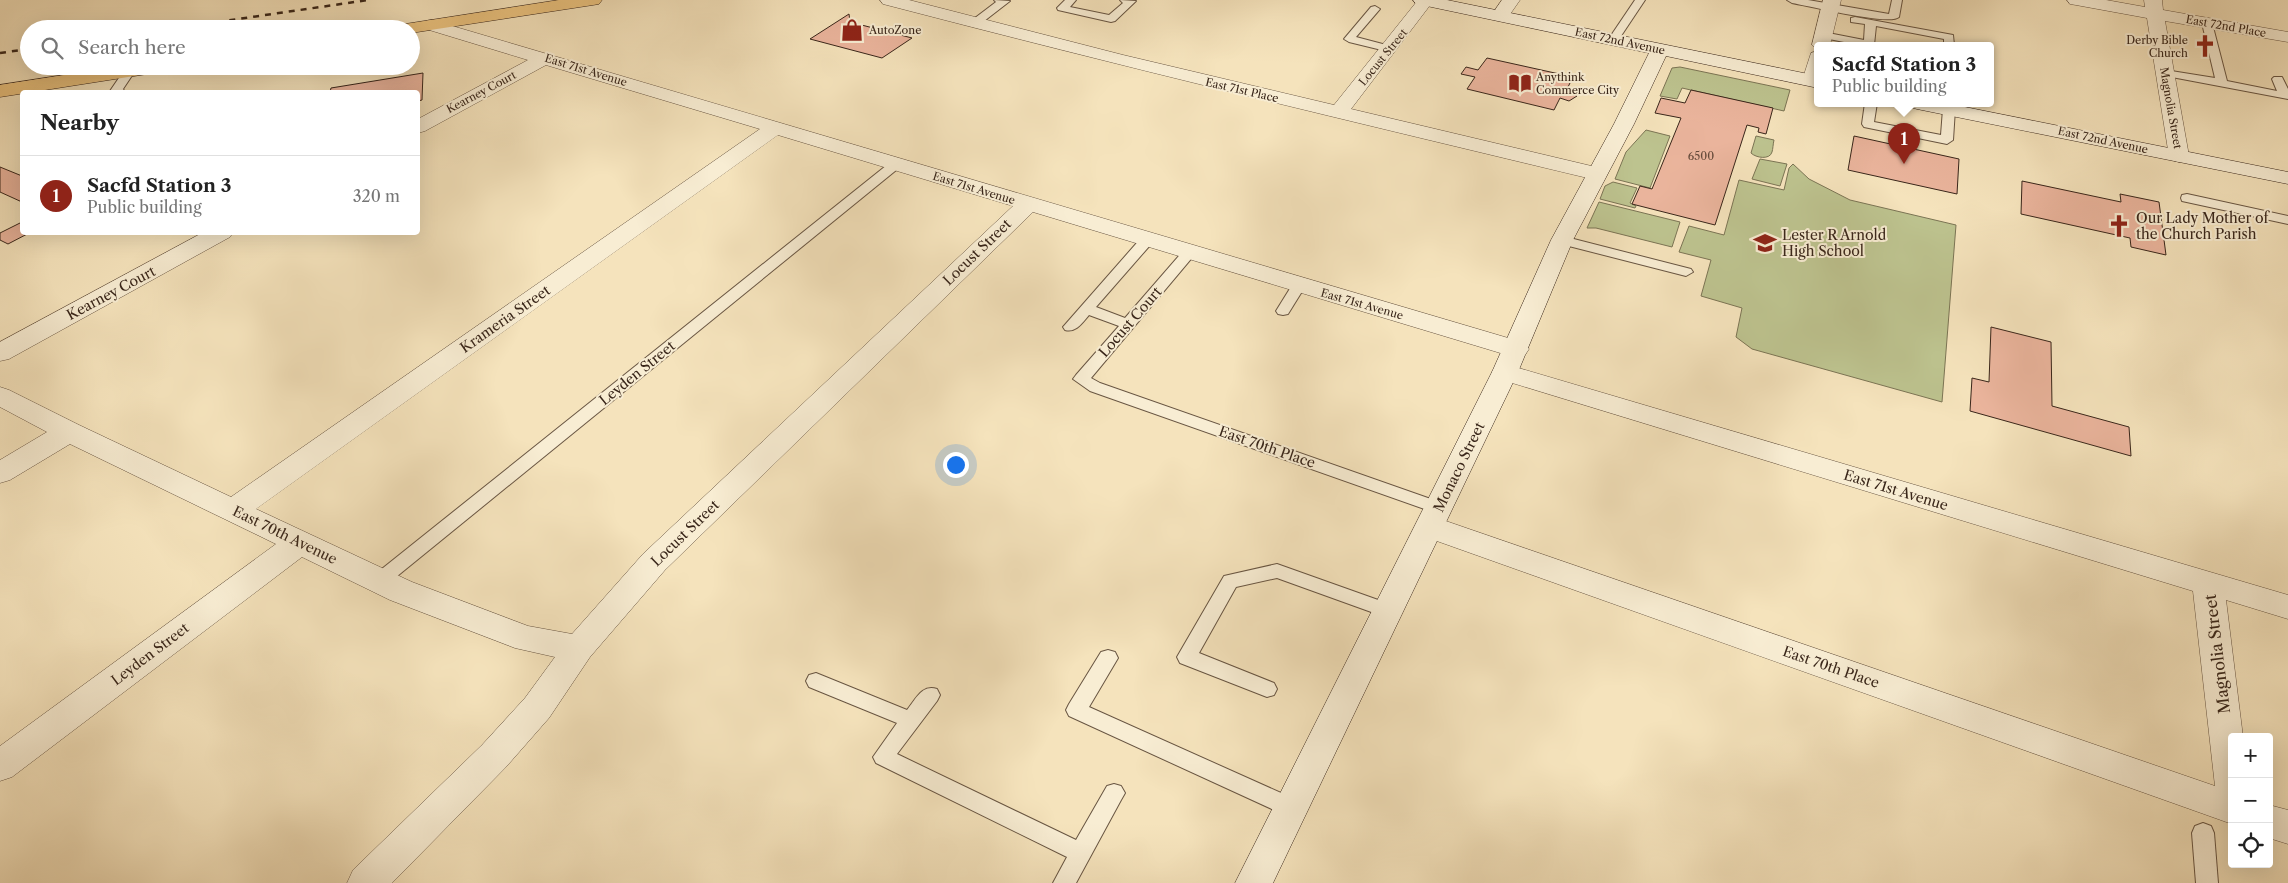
<!DOCTYPE html>
<html lang="en">
<head>
<meta charset="utf-8">
<style>
  body { margin:0; font-family:"Libre Caslon Text",serif; background:#f2f2f2; color:#222 }
  .controls { position:absolute; right:15px; bottom:15px; display:grid; overflow:hidden; border-radius:5px; box-shadow:0 5px 20px #0002 }
  .controls button { width:45px; height:45px; display:grid; place-items:center; padding:0; border:0; border-bottom:1px solid #e0e0e0; background:#fff; color:#222; font:25px sans-serif }
  .you { position:absolute; left:955px; top:464px; width:18px; height:18px; margin:-12px; border:4px solid #fff; border-radius:50%; background:#1a73e8; box-shadow:0 0 0 8px #1a73e833 }
  .badge { display:grid; place-items:center; width:32px; height:32px; border-radius:50%; background:#8f2418; color:#fff; font-size:16px; font-weight:700 }
  .pin { position:absolute; translate:-50% -41px; filter:drop-shadow(0 1px 2px #0008) }
  .pin::after { content:''; position:absolute; top:26px; width:18px; height:15px; background:inherit; clip-path:polygon(0 0,100% 0,50% 100%) }
  .popup { position:absolute; left:1814px; top:42px; width:180px; height:65px; box-sizing:border-box; display:grid; place-content:center; border-radius:5px; background:#fff; filter:drop-shadow(0 1px 4px #0005); font-size:16px; white-space:nowrap; color:#767676 }
  .popup b { font-size:19px; color:#222 }
  .popup::after { content:''; position:absolute; left:50%; top:100%; margin-left:-10px; border:10px solid transparent; border-top-color:#fff }
  .list { margin:0; padding:0; list-style:none }
  h2 { display:flex; justify-content:space-between; align-items:center; height:65px; margin:0; padding:0 20px; font-size:21px }
  h2 small { font-size:16px; font-weight:400; color:#767676 }
  .list li { display:grid; grid-template-columns:32px 1fr auto; gap:15px; align-items:center; box-sizing:border-box; height:80px; padding:0 20px; border-top:1px solid #e0e0e0 }
  .list b { display:block; font-size:19px; white-space:nowrap }
  .list p { margin:0; font-size:16px; white-space:nowrap; color:#767676 }
  .list em { font-size:16px; font-style:normal; color:#767676 }
  .icon { flex:none; width:28px; height:28px; fill:none; stroke:currentColor; stroke-width:2; stroke-linecap:round; stroke-linejoin:round }
  .map { position:relative; flex:none; width:2288px; height:883px; overflow:hidden }
  .search { position:absolute; background:#fff; box-shadow:0 5px 20px #0002; left:20px; top:20px; width:400px; height:55px; display:flex; align-items:center; gap:12px; box-sizing:border-box; padding:0 18px; border-radius:28px; color:#767676; font-size:19px }
  .panel { position:absolute; background:#fff; box-shadow:0 5px 20px #0002; left:20px; top:90px; width:400px; height:145px; border-radius:5px }
  .map>svg:first-child { display:block }
  .green { fill:#bdc38f; stroke:#7b7454 }
  .building { fill:#eab49c; stroke:#39261a }
  .lines { fill:none; stroke-linecap:round; stroke-linejoin:round }
  .lane-casing { stroke:#685542; stroke-width:2 }
  .street-casing { stroke:#685542; stroke-width:1 }
  .secondary-casing { stroke:#39261a; stroke-width:1 }
  .primary-casing { stroke:#39261a; stroke-width:1 }
  .lane { fill:#f8edd3; fill-rule:evenodd }
  .street { fill:#f8edd3; fill-rule:evenodd }
  .secondary { fill:#f8edd3; fill-rule:evenodd }
  .primary { fill:#eac27e; fill-rule:evenodd }
  .rail { stroke:#39261a; stroke-width:2.5; stroke-dasharray:6 6; stroke-linecap:butt }
  .labels { text-anchor:middle; stroke-width:4; stroke-linejoin:round; paint-order:stroke }
  .far-street-label { font-size:11px; fill:#39261a; stroke:#f8edd3 }
  .far-poi-label { font-size:11px; fill:#39261a; stroke:#f8edd3; text-anchor:start }
  .number-label { font-size:11px; fill:#654a3a }
  .poi-label { font-size:14px; fill:#39261a; stroke:#f8edd3; text-anchor:start }
  .street-label { font-size:14px; fill:#39261a; stroke:#f8edd3 }
  .near-street-label { font-size:16px; fill:#39261a; stroke:#f8edd3 }
</style>
</head>
<body>
<div class="map">
<svg width="2288" height="883" viewBox="0 0 2288 883">
  <rect width="100%" height="100%" fill="#f5e3bc"/>
  <filter id="stains"><feTurbulence type="fractalNoise" baseFrequency=".004" numOctaves="4"/><feColorMatrix values="0 0 0 0 .2 0 0 0 0 .09 0 0 0 0 .02 0 0 0 .5 -.17"/></filter>
  <radialGradient id="worn" r=".72"><stop offset=".6" stop-color="#630" stop-opacity="0"/><stop offset="1" stop-color="#630" stop-opacity=".3"/></radialGradient>
  <g class="green">
    <polygon points="1680,67 1790,90 1784,111 1682,88 1677,99 1660,96 1672,68"/>
    <polygon points="1646,130 1670,136 1650,188 1615,179 1626,152"/>
    <path d="M 1756,136 L 1774,140 C 1773,144 1773,149 1772,152 C 1770,160 1756,158 1751,153 Z"/>
    <polygon points="1760,159 1787,164 1780,186 1752,179"/>
    <polygon points="1793,164 1809,179 1850,200 1956,225 1942,402 1752,349 1736,337 1742,308 1701,296 1711,260 1679,252 1689,226 1724,235 1739,180 1784,190 1789,168"/>
    <polygon points="1613,182 1637,188 1630,203 1636,206 1635,208 1600,199 1605,186"/>
    <polygon points="1599,202 1680,222 1672,247 1596,228 1587,228"/>
  </g>
  <g class="building">
    <polygon points="849,14 850,22 912,38 882,58 810,39"/>
    <polygon points="1487,58 1573,77 1566,91 1577,96 1569,101 1560,98 1554,110 1467,89 1475,77 1461,74 1466,67 1478,70"/>
    <polygon points="423,73 422,100 418,101 418,92 330,92 331,88"/>
    <polygon points="1691,90 1773,108 1766,134 1758,132 1759,128 1747,125 1715,225 1632,204 1640,186 1652,189 1681,118 1655,113 1661,98 1685,103"/>
    <polygon points="1854,136 1959,159 1957,194 1848,170"/>
    <polygon points="0,167 22,176 22,202 0,192"/>
    <polygon points="2022,181 2121,202 2120,194 2159,202 2166,255 2131,247 2130,238 2021,214"/>
    <polygon points="22,222 22,232 31,232 8,244 0,240 0,233"/>
    <polygon points="1991,327 2051,342 2052,406 2129,427 2131,456 1970,411 1972,378 1989,382"/>
  </g>
  <g class="lines">
    <defs>
      <g id="lane">
        <polygon points="994,0 1010,1 979,25 971,25 971,21 996,2"/>
        <polygon points="1065,0 1076,0 1070,7 1109,15 1123,3 1120,0 1136,1 1115,21 1111,22 1058,10 1057,8"/>
        <polygon points="1635,0 1645,0 1617,42 1609,42 1608,40"/>
        <path d="M 1787,0 L 1808,0 L 1889,14 L 1892,0 L 1902,0 L 1899,17 C 1890,26 1809,6 1792,3 Z"/>
        <polygon points="1375,6 1380,9 1356,37 1394,47 1395,49 1394,51 1390,52 1349,42 1344,39 1371,7"/>
        <polygon points="1855,17 1953,35 1954,45 1944,45 1944,39 1876,26 1874,45 1859,45 1819,37 1818,35 1823,32 1864,40 1865,24 1851,22 1851,18"/>
        <polygon points="2207,20 2212,23 2227,81 2277,91 2272,79 2274,77 2282,77 2288,89 2288,99 2161,75 2159,73 2161,71 2165,70 2215,78 2202,23"/>
        <polygon points="129,68 135,71 123,89 125,92 111,92 110,91 125,69"/>
        <polygon points="1865,103 1877,103 1874,122 1941,135 1943,109 1945,107 1953,107 1955,109 1953,140 1947,144 1864,127 1862,124"/>
        <polygon points="896,160 900,161 902,164 900,167 385,586 379,588 373,586 370,581 373,576 892,161"/>
        <polygon points="2187,194 2288,216 2288,224 2182,201 2181,198 2182,195"/>
        <path d="M 1147,236 L 1152,237 L 1154,240 L 1152,243 L 1096,307 L 1125,318 L 1184,250 L 1189,249 L 1196,253 L 1091,378 L 1100,383 L 1445,504 L 1448,508 L 1445,512 L 1439,514 L 1433,512 L 1090,391 L 1073,379 L 1076,375 L 1119,326 L 1089,315 C 1082,323 1076,333 1065,330 L 1063,327 L 1142,237 Z"/>
        <polygon points="1562,236 1691,269 1693,272 1686,276 1557,243 1555,240"/>
        <polygon points="1299,281 1306,285 1288,314 1283,315 1278,314 1276,311 1294,282"/>
        <polygon points="1277,564 1395,606 1397,611 1395,616 1388,618 1277,578 1236,587 1199,653 1274,683 1277,689 1274,695 1267,697 1180,663 1177,657 1224,576"/>
        <polygon points="1108,650 1115,652 1118,658 1089,707 1299,801 1303,808 1299,815 1292,818 1285,815 1069,716 1066,710 1069,704 1101,652"/>
        <path d="M 816,673 L 907,710 C 916,699 922,684 937,689 L 940,695 L 937,701 L 897,754 L 1076,840 L 1107,786 L 1114,784 L 1121,786 L 1125,793 L 1121,800 L 1076,883 L 1053,883 L 1067,857 L 876,763 L 873,757 L 897,723 L 809,687 L 806,681 L 809,675 Z"/>
        <polygon points="2203,823 2211,826 2214,833 2218,883 2196,883 2192,833 2195,826"/>
      </g>
      <g id="street">
        <path d="M 880,0 L 909,0 L 1123,55 L 1334,105 L 1418,0 L 1434,0 L 1351,109 L 1604,169 L 1607,174 L 1604,179 L 1596,180 C 1358,123 1120,66 883,4 Z"/>
        <polygon points="1502,0 1520,0 1506,20 1494,20 1491,16"/>
        <polygon points="1823,0 1841,0 1830,45 1818,45 1818,50 1812,45"/>
        <polygon points="2067,0 2106,0 2145,7 2144,0 2162,0 2163,10 2288,32 2288,42 2165,21 2189,156 2186,160 2179,162 2172,160 2169,156 2147,18 2076,5 2070,4"/>
        <path d="M 432,20 L 1525,343 L 1529,349 L 1525,355 L 1516,357 L 1507,355 L 1033,212 L 665,570 L 590,657 L 549,718 L 506,767 L 392,883 L 347,883 L 353,870 L 482,745 L 525,698 L 555,657 L 515,648 L 390,600 L 302,557 L 12,777 L 0,781 L 0,746 L 276,544 L 70,444 L 10,480 L 0,483 L 0,460 L 47,432 L 0,407 L 0,387 L 9,390 L 79,425 L 231,497 L 760,129 L 546,65 L 425,131 L 418,133 L 418,119 L 528,60 L 426,29 L 423,25 L 426,21 ZM 778,135 L 1013,206 L 643,554 L 572,634 L 528,626 L 412,582 L 256,509 Z"/>
        <polygon points="1818,51 1818,85 1805,85 1802,81 1811,53"/>
        <polygon points="204,232 233,232 230,237 9,359 0,361 0,342"/>
        <polygon points="1505,364 2288,595 2288,619 2226,600 2243,737 2232,737 2232,824 1420,535 1415,527 1420,519 1430,516 1440,519 2215,786 2193,591 1496,378 1492,372 1496,366"/>
        <polygon points="2269,805 2288,810 2288,844 2269,838"/>
      </g>
      <g id="secondary">
        <polygon points="1413,0 1447,0 1818,76 1818,88 1666,56 1634,124 1573,240 1518,372 1273,883 1235,883 1492,372 1551,240 1614,124 1649,53 1422,5 1416,4"/>
        <polygon points="1907,103 1945,103 2288,172 2288,184 1917,109 1910,107"/>
      </g>
      <g id="primary">
        <polygon points="559,0 602,0 599,4 593,5 411,33 411,29 396,29 399,25 405,24"/>
        <polygon points="122,66 169,66 167,70 160,72 0,97 0,85"/>
      </g>
    </defs>
    <use href="#lane" class="lane-casing"/>
    <use href="#street" class="street-casing"/>
    <use href="#secondary" class="secondary-casing"/>
    <use href="#primary" class="primary-casing"/>
    <use href="#lane" class="lane"/>
    <use href="#street" class="street"/>
    <use href="#secondary" class="secondary"/>
    <use href="#primary" class="primary"/>
    <g class="rail">
      <polyline points="170,29 368,0"/>
      <polyline points="0,53 29,49"/>
    </g>
  </g>
  <defs>
    <symbol id="shop-bare" viewBox="-9 -9 18 18"><path d="M-5-2.5h2.3a2.7 3.5 0 0 1 5.4 0H5L5.5 6h-11ZM-1.5-2.5h3a1.5 2.3 0 0 0-3 0Z" fill="#8f2418" stroke="#f8edd3" stroke-width="2.5" paint-order="stroke"/></symbol>
    <symbol id="church-bare" viewBox="-9 -9 18 18"><path d="M-1.2-6h2.4v3.5h3.3v2.4h-3.3V6h-2.4V-.1h-3.3v-2.4h3.3Z" fill="#8f2418" stroke="#f8edd3" stroke-width="2.5" paint-order="stroke"/></symbol>
    <symbol id="library-bare" viewBox="-9 -9 18 18"><path d="M-6-4Q-3-5.5-.7-3.5V5Q-3 3-6 4ZM6-4Q3-5.5 .7-3.5V5Q3 3 6 4Z" fill="#8f2418" stroke="#f8edd3" stroke-width="2.5" paint-order="stroke"/></symbol>
    <symbol id="school-bare" viewBox="-9 -9 18 18"><path d="M0-5L7-2L0 1L-7-2ZM-4 1L0 2.5L4 1V4Q0 6-4 4Z" fill="#8f2418" stroke="#f8edd3" stroke-width="2.5" paint-order="stroke"/></symbol>
  </defs>
  <g fill-rule="evenodd">
    <use href="#shop-bare" x="836" y="14" width="32" height="32"/>
    <use href="#church-bare" x="2189" y="30" width="32" height="32"/>
    <use href="#library-bare" x="1504" y="67" width="32" height="32"/>
    <use href="#church-bare" x="2103" y="210" width="32" height="32"/>
    <use href="#school-bare" x="1749" y="227" width="32" height="32"/>
  </g>
  <g class="labels">
    <g class="far-street-label">
      <text transform="translate(2226 26) rotate(10)" y="4">East 72nd Place</text>
      <text transform="translate(1620 41) rotate(12)" y="4">East 72nd Avenue</text>
      <text transform="translate(1383 57) rotate(-51)" y="4">Locust Street</text>
      <text transform="translate(586 70) rotate(17)" y="4">East 71st Avenue</text>
      <text transform="translate(1242 90) rotate(13)" y="4">East 71st Place</text>
      <text transform="translate(481 92) rotate(-28)" y="4">Kearney Court</text>
      <text transform="translate(2171 108) rotate(80)" y="4">Magnolia Street</text>
      <text transform="translate(2103 140) rotate(12)" y="4">East 72nd Avenue</text>
      <text transform="translate(974 188) rotate(17)" y="4">East 71st Avenue</text>
      <text transform="translate(1362 304) rotate(16)" y="4">East 71st Avenue</text>
    </g>
    <g class="far-poi-label">
      <text x="869" y="34">AutoZone</text>
      <text x="2188" y="44" text-anchor="end">Derby Bible<tspan x="2188" dy="13">Church</tspan></text>
      <text x="1536" y="81">Anythink<tspan x="1536" dy="13">Commerce City</tspan></text>
    </g>
    <g class="number-label">
      <text x="1701" y="160">6500</text>
    </g>
    <g class="poi-label">
      <text x="2136" y="223">Our Lady Mother of<tspan x="2136" dy="16">the Church Parish</tspan></text>
      <text x="1782" y="240">Lester R Arnold<tspan x="1782" dy="16">High School</tspan></text>
    </g>
    <g class="street-label">
      <text transform="translate(977 252) rotate(-44)" y="5">Locust Street</text>
      <text transform="translate(111 293) rotate(-28)" y="5">Kearney Court</text>
      <text transform="translate(505 319) rotate(-35)" y="5">Krameria Street</text>
      <text transform="translate(1130 322) rotate(-49)" y="5">Locust Court</text>
      <text transform="translate(637 373) rotate(-39)" y="5">Leyden Street</text>
      <text transform="translate(1267 447) rotate(19)" y="5">East 70th Place</text>
      <text transform="translate(1459 467) rotate(-64)" y="5">Monaco Street</text>
      <text transform="translate(1896 490) rotate(17)" y="5">East 71st Avenue</text>
      <text transform="translate(685 533) rotate(-44)" y="5">Locust Street</text>
      <text transform="translate(285 535) rotate(26)" y="5">East 70th Avenue</text>
      <text transform="translate(150 654) rotate(-37)" y="5">Leyden Street</text>
      <text transform="translate(1831 667) rotate(19)" y="5">East 70th Place</text>
    </g>
    <g class="near-street-label">
      <text transform="translate(2217 654) rotate(-97)" y="6">Magnolia Street</text>
    </g>
  </g>
  <rect width="100%" height="100%" filter="url(#stains)"/>
  <rect width="100%" height="100%" fill="url(#worn)"/>
</svg>
<div class="controls">
<button>+</button>
<button>−</button>
<button><svg class="icon" aria-label="locate" viewBox="0 0 24 24"><circle cx="12" cy="12" r="6"/><path d="M12 2v4M12 18v4M2 12h4M18 12h4"/></svg></button>
</div>
<div class="you"></div>
<div class="pin badge" style="left:1904px;top:164px">1</div>
<div class="popup"><b>Sacfd Station 3</b>Public building</div>
<div class="search"><svg class="icon" aria-label="search" viewBox="0 0 24 24"><circle cx="10" cy="10" r="6"/><path d="M15 15l6 6"/></svg>Search here</div>
<section class="panel">
<h2>Nearby<small></small></h2>
<ul class="list">
<li><span class="badge">1</span><div><b>Sacfd Station 3</b><p>Public building</p></div><em>320 m</em></li>
</ul>
</section>
</div>
</body>
</html>
